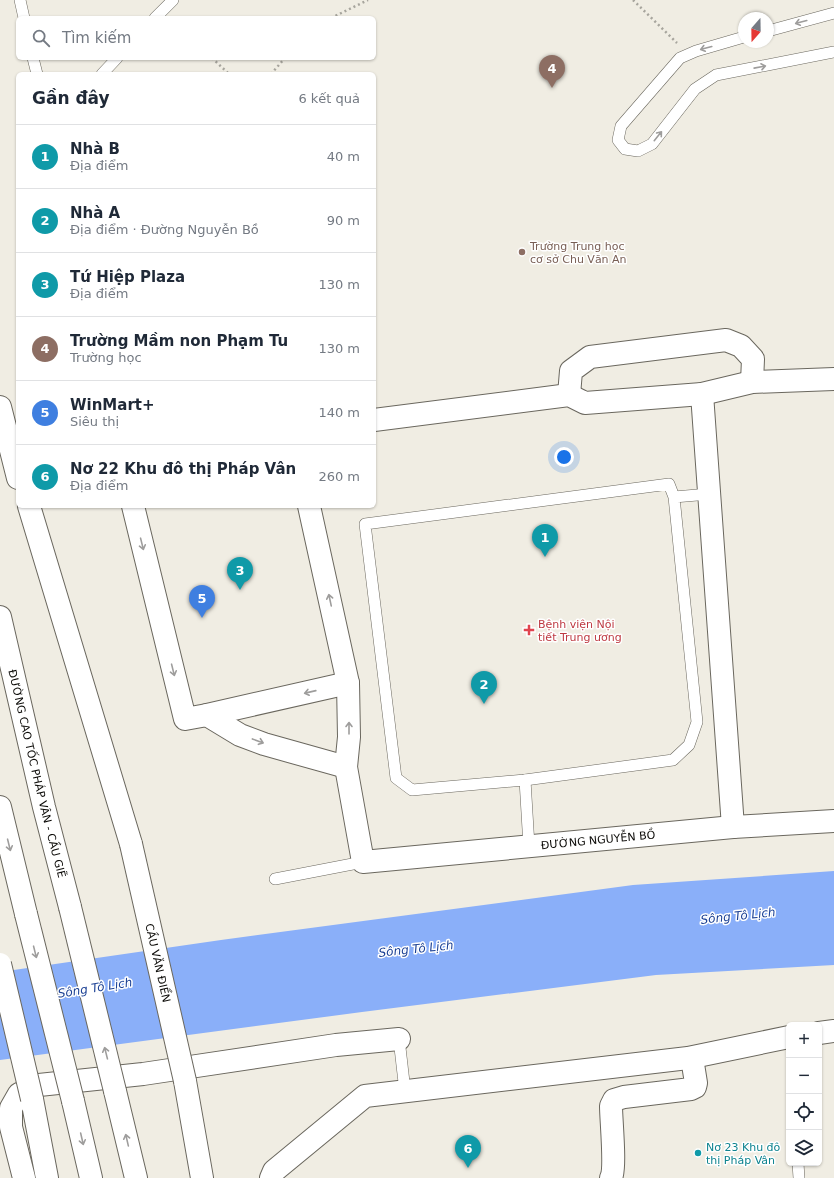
<!DOCTYPE html>
<html lang="vi">
<head>
<meta charset="utf-8">
<style>
  body { margin:0; font-family:"DejaVu Sans",sans-serif; background:#f2f2f3; color:#1f2937 }
  .controls { position:absolute; right:12px; bottom:12px; display:grid; overflow:hidden; border-radius:6px; box-shadow:0 1px 3px #0004 }
  .controls button { width:36px; height:36px; display:grid; place-items:center; padding:0; border:0; border-bottom:1px solid #e0e1e3; background:#fff; color:#1f2937; font:20px sans-serif }
  .compass { position:absolute; left:738px; top:12px; width:36px; height:36px; border-radius:50%; background:#fff; box-shadow:0 1px 3px #0004; rotate:200deg }
  .you { position:absolute; left:564px; top:457px; width:14px; height:14px; margin:-10px; border:3px solid #fff; border-radius:50%; background:#1a73e8; box-shadow:0 0 0 6px #1a73e833 }
  .badge { display:grid; place-items:center; width:26px; height:26px; border-radius:50%; background:#2563eb; color:#fff; font-size:13px; font-weight:700 }
  .pin { position:absolute; translate:-50% -33px; filter:drop-shadow(0 1px 2px #0008) }
  .pin::after { content:''; position:absolute; top:21px; width:14px; height:12px; background:inherit; clip-path:polygon(0 0,100% 0,50% 100%) }
  .list { margin:0; padding:0; list-style:none }
  h2 { display:flex; justify-content:space-between; align-items:center; height:52px; margin:0; padding:0 16px; font-size:17px }
  h2 small { font-size:13px; font-weight:400; color:#747a83 }
  .list li { display:grid; grid-template-columns:26px 1fr auto; gap:12px; align-items:center; box-sizing:border-box; height:64px; padding:0 16px; border-top:1px solid #e0e1e3 }
  .list b { display:block; font-size:15px; white-space:nowrap }
  .list p { margin:0; font-size:13px; white-space:nowrap; color:#747a83 }
  .list em { font-size:13px; font-style:normal; color:#747a83 }
  .icon { flex:none; width:22px; height:22px; fill:none; stroke:currentColor; stroke-width:2; stroke-linecap:round; stroke-linejoin:round }
  .map { position:relative; flex:none; width:834px; height:1178px; overflow:hidden }
  .search { position:absolute; background:#fff; box-shadow:0 1px 3px #0004; left:16px; top:16px; width:360px; height:44px; display:flex; align-items:center; gap:10px; box-sizing:border-box; padding:0 14px; border-radius:6px; color:#747a83; font-size:15px }
  .panel { position:absolute; background:#fff; box-shadow:0 1px 3px #0004; left:16px; top:72px; width:360px; height:436px; border-radius:6px }
  .map>svg:first-child { display:block }
  .water { fill:#8aaff9 }
  .lines { fill:none; stroke-linecap:round; stroke-linejoin:round }
  .lane-casing { stroke:#6a675e; stroke-width:12 }
  .street-casing { stroke:#6a675e; stroke-width:24 }
  .secondary-casing { stroke:#6a675e; stroke-width:24 }
  .highway-casing { stroke:#6a675e; stroke-width:24 }
  .path { stroke:#a7a59d; stroke-width:2.5; stroke-dasharray:2 3; stroke-linecap:butt }
  .lane { stroke:#fff; stroke-width:11 }
  .street { stroke:#fff; stroke-width:22 }
  .secondary { stroke:#fff; stroke-width:22 }
  .highway { stroke:#fff; stroke-width:22 }
  .secondary-bridge-casing { stroke:#6a675e; stroke-width:24; stroke-linecap:butt }
  .highway-bridge-casing { stroke:#6a675e; stroke-width:24; stroke-linecap:butt }
  .secondary-bridge { stroke:#fff; stroke-width:22 }
  .highway-bridge { stroke:#fff; stroke-width:22 }
  .oneway { stroke:#9e9d9c }
  .education-dot { fill:#8d6e63; stroke:#fff; stroke-width:1.5 }
  .health-dot { fill:#e0444e; stroke:#fff; stroke-width:1.5 }
  .culture-dot { fill:#0f9aa8; stroke:#fff; stroke-width:1.5 }
  .labels { text-anchor:middle; stroke-width:3; stroke-linejoin:round; paint-order:stroke }
  .education-label { font-size:11px; fill:#785e54; stroke:#fff; text-anchor:start }
  .health-label { font-size:11px; fill:#be3a42; stroke:#fff; text-anchor:start }
  .street-label { font-size:11px; fill:#0c0b08; stroke:#fff }
  .culture-label { font-size:11px; fill:#0d838f; stroke:#fff; text-anchor:start }
  .water-label { font-size:12px; font-style:italic; fill:#1b4094; stroke:#fff }
</style>
</head>
<body>
<div class="map">
<svg width="834" height="1178" viewBox="0 0 834 1178">
  <rect width="100%" height="100%" fill="#f0ede3"/>
  <polygon class="water" points="834,871 834,965 656,975 362,1012 0,1060 0,972 221,940 633,885"/>
  <g class="lines">
    <defs>
      <g id="lane">
        <polyline points="20,0 24,18"/>
        <polyline points="155,18 173,0"/>
        <polyline points="768,31 834,13"/>
        <polyline points="744,37 696,51 680,58 621,126 618,140 625,149 638,151 652,144 695,89 716,75 834,52"/>
        <polyline points="33,58 37,74"/>
        <polyline points="102,74 117,58"/>
        <polyline points="674,497 669,484 365,524 396,778 412,790 525,780 673,760 689,745 697,722 674,497 709,494"/>
        <polyline points="525,780 529,846"/>
        <polyline points="275,879 363,862"/>
        <polyline points="399,1039 405,1091"/>
        <polyline points="798,1163 799,1178"/>
      </g>
      <g id="street">
        <polyline points="702,394 733,827"/>
        <polyline points="569,395 571,371 590,357 726,340 741,346 753,359 752,382"/>
        <polyline points="374,420 569,395 585,403 702,394 752,382 834,379"/>
        <polyline points="133,506 185,719 207,715 240,735 264,744 346,767"/>
        <path id="s1" d="M 309,506 L 348,683 L 349,737 L 346,767 L 363,862 L 733,827 L 834,821"/>
        <polyline points="207,715 348,683"/>
        <polyline points="819,1033 834,1031"/>
        <polyline points="24,1178 11,1127 11,1108 19,1094 39,1085 143,1074 336,1045 399,1039"/>
        <polyline points="271,1178 274,1171 365,1096 688,1058 789,1037"/>
        <path d="M 611,1178 C 616,1168 611,1120 611,1106 L 614,1100 L 624,1097 L 691,1089 L 695,1087 L 696,1083 L 692,1058"/>
      </g>
      <g id="secondary">
        <polyline points="0,407 18,478"/>
        <polyline points="29,506 131,844"/>
        <polyline points="185,1081 202,1178"/>
        <polyline points="32,1099 47,1178"/>
      </g>
      <g id="highway">
        <path id="s2" d="M 0,617 L 44,807 L 70,907"/>
        <polyline points="0,807 26,914"/>
        <polyline points="115,1091 136,1178"/>
        <polyline points="73,1101 91,1178"/>
      </g>
    </defs>
    <use href="#lane" class="lane-casing"/>
    <use href="#street" class="street-casing"/>
    <use href="#secondary" class="secondary-casing"/>
    <use href="#highway" class="highway-casing"/>
    <g class="path">
      <polyline points="633,0 677,43"/>
      <polyline points="331,18 368,0"/>
      <polyline points="212,58 229,74"/>
      <polyline points="271,74 285,58"/>
    </g>
    <use href="#lane" class="lane"/>
    <use href="#street" class="street"/>
    <use href="#secondary" class="secondary"/>
    <use href="#highway" class="highway"/>
    <defs>
      <g id="secondary-bridge">
        <path id="s3" d="M 131,844 L 185,1081"/>
        <polyline points="0,964 32,1099"/>
      </g>
      <g id="highway-bridge">
        <polyline points="70,907 115,1091"/>
        <polyline points="26,914 73,1101"/>
      </g>
    </defs>
    <use href="#secondary-bridge" class="secondary-bridge-casing"/>
    <use href="#highway-bridge" class="highway-bridge-casing"/>
    <use href="#secondary-bridge" class="secondary-bridge"/>
    <use href="#highway-bridge" class="highway-bridge"/>
  </g>
  <defs><path id="oneway-shaft" d="M-6 0H5M1.5-3L5.5 0L1.5 3" fill="none" stroke-width="1.6" stroke-linecap="round" stroke-linejoin="round"/></defs>
  <g class="oneway">
    <use href="#oneway-shaft" transform="translate(801 22) rotate(165)"/>
    <use href="#oneway-shaft" transform="translate(706 48) rotate(165)"/>
    <use href="#oneway-shaft" transform="translate(760 67) rotate(-11)"/>
    <use href="#oneway-shaft" transform="translate(658 136) rotate(-51)"/>
    <use href="#oneway-shaft" transform="translate(142 544) rotate(76)"/>
    <use href="#oneway-shaft" transform="translate(330 600) rotate(-102)"/>
    <use href="#oneway-shaft" transform="translate(173 670) rotate(76)"/>
    <use href="#oneway-shaft" transform="translate(310 692) rotate(167)"/>
    <use href="#oneway-shaft" transform="translate(349 728) rotate(-90)"/>
    <use href="#oneway-shaft" transform="translate(258 741) rotate(20)"/>
    <use href="#oneway-shaft" transform="translate(9 845) rotate(76)"/>
    <use href="#oneway-shaft" transform="translate(35 952) rotate(76)"/>
    <use href="#oneway-shaft" transform="translate(106 1053) rotate(-104)"/>
    <use href="#oneway-shaft" transform="translate(82 1139) rotate(77)"/>
    <use href="#oneway-shaft" transform="translate(127 1140) rotate(-103)"/>
  </g>
  <circle class="education-dot" cx="522" cy="252" r="4"/>
  <path class="health-dot" d="M527 624h4v4h4v4h-4v4h-4v-4h-4v-4h4z"/>
  <circle class="culture-dot" cx="698" cy="1153" r="4"/>
  <g class="labels">
    <g class="education-label">
      <text x="530" y="250">Trường Trung học<tspan x="530" dy="13">cơ sở Chu Văn An</tspan></text>
    </g>
    <g class="health-label">
      <text x="538" y="628">Bệnh viện Nội<tspan x="538" dy="13">tiết Trung ương</tspan></text>
    </g>
    <g class="street-label">
      <text dy="4" stroke="none"><textPath href="#s2" startOffset="161">ĐƯỜNG CAO TỐC PHÁP VÂN - CẦU GIẼ</textPath></text>
      <text dy="4" stroke="none"><textPath href="#s1" startOffset="598">ĐƯỜNG NGUYỄN BỒ</textPath></text>
      <text dy="4" stroke="none"><textPath href="#s3" startOffset="122">CẦU VĂN ĐIỂN</textPath></text>
    </g>
    <g class="culture-label">
      <text x="706" y="1151">Nơ 23 Khu đô<tspan x="706" dy="13">thị Pháp Vân</tspan></text>
    </g>
    <g class="water-label">
      <text transform="translate(738 916) rotate(-6)" y="4">Sông Tô Lịch</text>
      <text transform="translate(416 949) rotate(-6)" y="4">Sông Tô Lịch</text>
      <text transform="translate(95 988) rotate(-9)" y="4">Sông Tô Lịch</text>
    </g>
  </g>
</svg>
<div class="controls">
<button>+</button>
<button>−</button>
<button><svg class="icon" aria-label="locate" viewBox="0 0 24 24"><circle cx="12" cy="12" r="6"/><path d="M12 2v4M12 18v4M2 12h4M18 12h4"/></svg></button>
<button><svg class="icon" aria-label="layers" viewBox="0 0 24 24"><path d="M12 4l9 5-9 5-9-5zM3 14l9 5 9-5"/></svg></button>
</div>
<svg class="compass" viewBox="-18 -18 36 36"><path d="M0-13l5 13h-10z" fill="#e53935"/><path d="M0 13l5-13h-10z" fill="#747a83"/></svg>
<div class="you"></div>
<div class="pin badge" style="left:545px;top:557px;background:#0f9aa8">1</div>
<div class="pin badge" style="left:484px;top:704px;background:#0f9aa8">2</div>
<div class="pin badge" style="left:240px;top:590px;background:#0f9aa8">3</div>
<div class="pin badge" style="left:552px;top:88px;background:#8d6e63">4</div>
<div class="pin badge" style="left:202px;top:618px;background:#3f7fe0">5</div>
<div class="pin badge" style="left:468px;top:1168px;background:#0f9aa8">6</div>
<div class="search"><svg class="icon" aria-label="search" viewBox="0 0 24 24"><circle cx="10" cy="10" r="6"/><path d="M15 15l6 6"/></svg>Tìm kiếm</div>
<section class="panel">
<h2>Gần đây<small>6 kết quả</small></h2>
<ul class="list">
<li><span class="badge" style="background:#0f9aa8">1</span><div><b>Nhà B</b><p>Địa điểm</p></div><em>40 m</em></li>
<li><span class="badge" style="background:#0f9aa8">2</span><div><b>Nhà A</b><p>Địa điểm · Đường Nguyễn Bồ</p></div><em>90 m</em></li>
<li><span class="badge" style="background:#0f9aa8">3</span><div><b>Tứ Hiệp Plaza</b><p>Địa điểm</p></div><em>130 m</em></li>
<li><span class="badge" style="background:#8d6e63">4</span><div><b>Trường Mầm non Phạm Tu</b><p>Trường học</p></div><em>130 m</em></li>
<li><span class="badge" style="background:#3f7fe0">5</span><div><b>WinMart+</b><p>Siêu thị</p></div><em>140 m</em></li>
<li><span class="badge" style="background:#0f9aa8">6</span><div><b>Nơ 22 Khu đô thị Pháp Vân</b><p>Địa điểm</p></div><em>260 m</em></li>
</ul>
</section>
</div>
</body>
</html>
